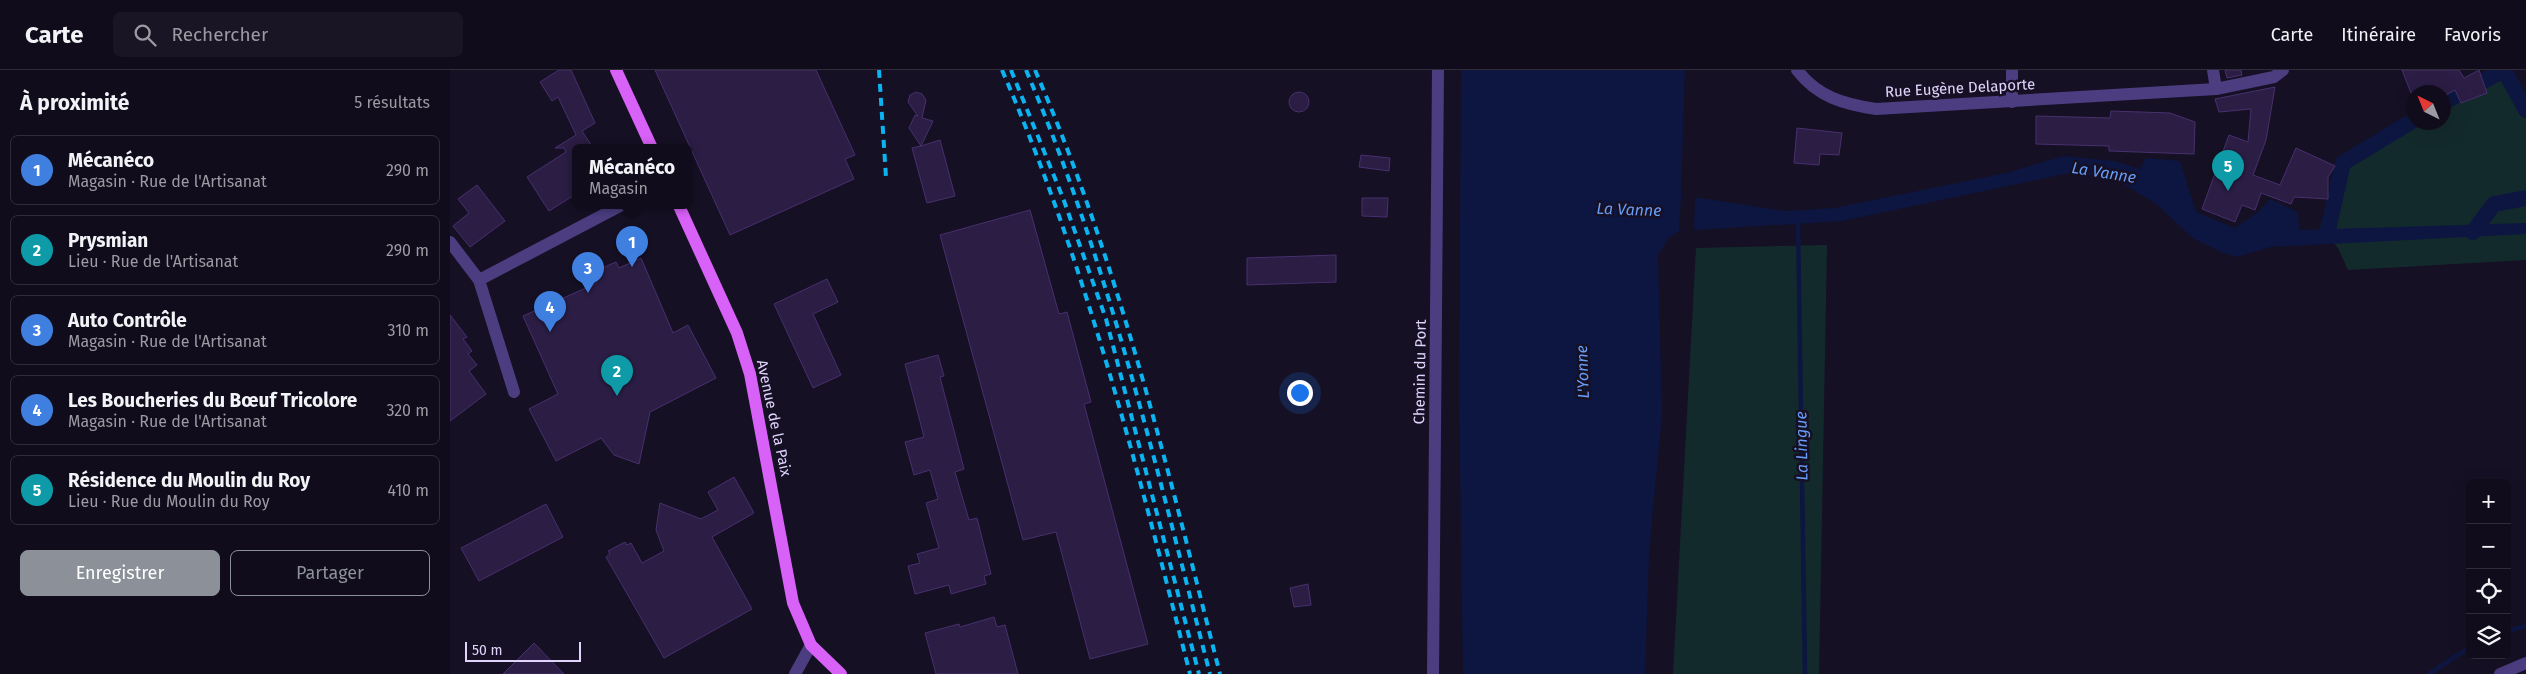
<!DOCTYPE html>
<html lang="fr">
<head>
<meta charset="utf-8">
<style>
  body { margin:0; font-family:"Fira Sans",sans-serif; background:#191524; color:#f1f3f6 }
  .controls { position:absolute; right:15px; bottom:15px; display:grid; overflow:hidden; border-radius:8px; box-shadow:0 5px 20px #0002 }
  .controls button { width:45px; height:45px; display:grid; place-items:center; padding:0; border:0; border-bottom:1px solid #302c3a; background:#100c1b; color:#f1f3f6; font:25px sans-serif }
  .compass { position:absolute; left:1956px; top:15px; width:45px; height:45px; border-radius:50%; background:#100c1b; box-shadow:0 5px 20px #0002; rotate:317deg }
  .scale { position:absolute; left:15px; bottom:12px; width:116px; box-sizing:border-box; padding-left:5px; border:2px solid #e0d4fd; border-top:0; font-size:14px; line-height:18px; white-space:nowrap; color:#e0d4fd; -webkit-text-stroke:4px #161024; paint-order:stroke }
  .you { position:absolute; left:849px; top:322px; width:18px; height:18px; margin:-12px; border:4px solid #fff; border-radius:50%; background:#1a73e8; box-shadow:0 0 0 8px #1a73e833 }
  .badge { display:grid; place-items:center; width:32px; height:32px; border-radius:50%; background:#8c9099; color:#fff; font-size:16px; font-weight:700 }
  .pin { position:absolute; translate:-50% -41px; filter:drop-shadow(0 1px 2px #0008) }
  .pin::after { content:''; position:absolute; top:26px; width:18px; height:15px; background:inherit; clip-path:polygon(0 0,100% 0,50% 100%) }
  .popup { position:absolute; left:122px; top:74px; width:120px; height:65px; box-sizing:border-box; display:grid; place-content:center; border-radius:8px; background:#100c1b; filter:drop-shadow(0 1px 4px #0005); font-size:16px; white-space:nowrap; color:#9c9ba3 }
  .popup b { font-size:19px; color:#f1f3f6 }
  .popup::after { content:''; position:absolute; left:50%; top:100%; margin-left:-10px; border:10px solid transparent; border-top-color:#100c1b }
  .list { margin:0; padding:0; list-style:none }
  h2 { display:flex; justify-content:space-between; align-items:center; height:65px; margin:0; padding:0 20px; font-size:21px }
  h2 small { font-size:16px; font-weight:400; color:#9c9ba3 }
  .list li { display:grid; grid-template-columns:32px 1fr auto; gap:15px; align-items:center; box-sizing:border-box; height:70px; margin:0 10px 10px; padding:0 10px; border:1px solid #302c3a; border-radius:8px }
  .list b { display:block; font-size:19px; white-space:nowrap }
  .list p { margin:0; font-size:16px; white-space:nowrap; color:#9c9ba3 }
  .list em { font-size:16px; font-style:normal; color:#9c9ba3 }
  .actions { display:flex; gap:10px; padding:15px 20px }
  .actions a { flex:1; padding:11px 0; border:1px solid #8c9099; border-radius:8px; text-align:center; font-size:18px; color:#8c9099 }
  .actions .main { background:#8c9099; color:#fff }
  .icon { flex:none; width:28px; height:28px; fill:none; stroke:currentColor; stroke-width:2; stroke-linecap:round; stroke-linejoin:round }
  .map { position:relative; flex:none; width:2076px; height:604px; overflow:hidden }
  header { display:flex; align-items:center; gap:30px; box-sizing:border-box; height:70px; padding:0 25px; background:#100c1b; border-bottom:1px solid #302c3a }
  header strong { font-size:24px }
  nav { display:flex; gap:28px; margin-inline-start:auto; font-size:18px }
  .search { width:350px; height:45px; background:#191524; display:flex; align-items:center; gap:12px; box-sizing:border-box; padding:0 18px; border-radius:8px; color:#9c9ba3; font-size:19px }
  main { display:flex }
  aside { flex:1; background:#100c1b }
  .map>svg:first-child { display:block }
  .green { fill:#132a2d }
  .water { fill:#0d1640 }
  .pier { fill:#161024 }
  .lines { fill:none; stroke-linecap:round; stroke-linejoin:round }
  .stream { stroke:#0d1640; stroke-width:4.5 }
  .canal { stroke:#0d1640; stroke-width:16 }
  .building { fill:#2b1d44; stroke:#47306e }
  .minor { stroke:#4b3d80; stroke-width:12 }
  .major { stroke:#d861f7; stroke-width:12 }
  .rail { stroke:#0cb3f1; stroke-width:4; stroke-dasharray:8 6; stroke-linecap:butt }
  .labels { text-anchor:middle; stroke-width:5; stroke-linejoin:round; paint-order:stroke }
  .street-label { font-size:15px; fill:#e0d4fd; stroke:#161024 }
  .water-label { font-size:16px; font-style:italic; fill:#689df7; stroke:#161024 }
</style>
</head>
<body>
<header>
<strong>Carte</strong>
<div class="search"><svg class="icon" aria-label="search" viewBox="0 0 24 24"><circle cx="10" cy="10" r="6"/><path d="M15 15l6 6"/></svg>Rechercher</div>
<nav><a>Carte</a><a>Itinéraire</a><a>Favoris</a></nav>
</header>
<main>
<aside>
<h2>À proximité<small>5 résultats</small></h2>
<ul class="list">
<li><span class="badge" style="background:#3f7fe0">1</span><div><b>Mécanéco</b><p>Magasin · Rue de l'Artisanat</p></div><em>290 m</em></li>
<li><span class="badge" style="background:#0f9aa8">2</span><div><b>Prysmian</b><p>Lieu · Rue de l'Artisanat</p></div><em>290 m</em></li>
<li><span class="badge" style="background:#3f7fe0">3</span><div><b>Auto Contrôle</b><p>Magasin · Rue de l'Artisanat</p></div><em>310 m</em></li>
<li><span class="badge" style="background:#3f7fe0">4</span><div><b>Les Boucheries du Bœuf Tricolore</b><p>Magasin · Rue de l'Artisanat</p></div><em>320 m</em></li>
<li><span class="badge" style="background:#0f9aa8">5</span><div><b>Résidence du Moulin du Roy</b><p>Lieu · Rue du Moulin du Roy</p></div><em>410 m</em></li>
</ul>
<div class="actions"><a class="main">Enregistrer</a><a>Partager</a></div>
</aside>
<div class="map">
<svg width="2076" height="604" viewBox="0 0 2076 604">
  <rect width="100%" height="100%" fill="#161024"/>
  <g class="green">
    <polygon points="2061,2 2076,27 2076,190 1898,200 1888,178 1870,156 1898,95 1970,53 1994,52 1994,39"/>
    <polygon points="1377,175 1369,604 1223,604 1246,178"/>
  </g>
  <polygon class="water" points="1011,0 1235,0 1231,125 1335,141 1384,138 1556,103 1613,86 1664,91 1690,99 1696,88 1730,91 1746,142 1785,158 1809,141 1820,129 1848,142 1849,160 2076,153 2076,164 1820,177 1787,187 1773,183 1744,169 1706,134 1669,111 1624,102 1392,151 1229,161 1219,168 1208,185 1212,343 1199,485 1195,604 1013,604 1009,321"/>
  <polygon class="pier" points="1231,126 1245,126 1244,164 1229,164"/>
  <g class="lines">
    <g class="stream">
      <polyline points="1348,150 1355,604"/>
      <polyline points="2057,561 2076,556"/>
      <polyline points="1979,604 2020,577"/>
    </g>
    <g class="canal">
      <polyline points="2054,0 2076,40"/>
      <polyline points="1994,32 2054,0"/>
      <polyline points="2023,162 2044,134 2076,128"/>
      <polyline points="1877,164 1893,93 1964,50"/>
    </g>
  </g>
  <g class="building">
    <polygon points="109,0 121,0 145,53 132,61 143,78 126,78 126,124 99,141 77,107 116,82 114,78 105,78 126,65 108,27 102,31 90,12"/>
    <polygon points="205,0 366,0 405,85 395,89 404,109 280,165"/>
    <polygon points="1775,0 1791,0 1792,5 1777,8"/>
    <polygon points="1952,0 2009,0 2014,8 2029,0 2037,23 2011,33 2005,20 1996,25 1994,22 1961,23"/>
    <polygon points="1825,17 1816,70 1803,105 1830,115 1846,78 1885,96 1878,107 1878,129 1844,127 1841,134 1811,123 1805,140 1792,135 1785,152 1752,139 1779,65 1798,72 1801,39 1769,42 1765,29"/>
    <circle cx="849" cy="32" r="10"/>
    <polygon points="466,22 472,24 476,30 472,48 483,51 471,76 490,70 505,126 477,133 462,78 471,76 459,58 465,45 468,46 458,32 460,25"/>
    <polygon points="1661,41 1720,43 1745,52 1744,84 1659,81 1659,76 1586,74 1586,46 1660,48"/>
    <polygon points="1347,58 1392,63 1389,85 1370,84 1369,95 1344,93"/>
    <polygon points="911,85 940,88 939,101 909,97"/>
    <polygon points="27,115 55,151 20,177 3,156 19,143 8,129"/>
    <polygon points="912,128 938,128 937,147 912,146"/>
    <polygon points="580,140 609,244 617,242 641,332 634,334 698,574 640,589 606,462 573,470 490,165"/>
    <polygon points="886,185 886,212 797,215 797,188"/>
    <polygon points="191,188 223,263 238,255 266,308 200,342 189,394 164,385 151,368 106,391 79,339 108,324 73,246 147,213 143,202 166,192 169,198"/>
    <polygon points="377,209 388,232 363,244 391,305 363,318 324,234"/>
    <polygon points="0,245 17,267 13,269 22,281 18,284 27,295 19,301 36,324 0,351"/>
    <polygon points="488,285 494,306 490,307 514,399 505,402 519,450 527,448 541,504 534,506 536,514 501,524 499,515 465,524 458,496 470,493 467,484 489,478 476,433 488,429 480,400 464,405 455,372 474,367 455,294"/>
    <polygon points="284,407 304,443 262,467 302,539 214,588 156,487 160,484 158,481 175,472 177,475 181,473 192,493 214,481 206,460 210,433 251,449 268,440 258,422"/>
    <polygon points="96,434 113,467 29,511 11,478"/>
    <polygon points="858,514 861,535 844,537 840,518"/>
    <polygon points="544,547 547,557 555,555 568,604 486,604 475,563 509,554 510,557"/>
    <polygon points="84,573 114,604 53,604"/>
  </g>
  <g class="lines">
    <g class="minor">
      <path d="M 1347,0 C 1368,27 1393,34 1426,39 L 1766,19 L 1824,7 L 1833,0"/>
      <polyline points="1562,0 1562,32"/>
      <polyline points="1763,0 1766,19"/>
      <polyline points="0,172 29,210 64,322"/>
      <polyline points="29,210 170,136"/>
      <polyline points="345,604 361,575"/>
      <polyline points="983,604 988,0"/>
      <polyline points="2050,604 2076,593"/>
    </g>
    <g class="major">
      <polyline points="166,0 202,78"/>
      <polyline points="229,136 287,263 300,304 343,533 361,575 391,604"/>
    </g>
    <g class="rail">
      <polyline points="429,0 436,107"/>
      <path d="M 552,0 C 636,194 688,400 740,604"/>
      <polyline points="561,0 613,128 656,249 749,604"/>
      <path d="M 576,0 C 659,194 707,400 760,604"/>
      <path d="M 585,0 C 669,193 718,401 770,604"/>
    </g>
  </g>
  <g class="labels">
    <g class="street-label">
      <text transform="translate(1510 18) rotate(-3)" y="5">Rue Eugène Delaporte</text>
      <text transform="translate(970 302) rotate(-89)" y="5">Chemin du Port</text>
      <text transform="translate(324 348) rotate(78)" y="5">Avenue de la Paix</text>
    </g>
    <g class="water-label">
      <text transform="translate(1654 102) rotate(9)" y="6">La Vanne</text>
      <text transform="translate(1179 139) rotate(2)" y="6">La Vanne</text>
      <text transform="translate(1132 302) rotate(-92)" y="6">L'Yonne</text>
      <text transform="translate(1351 376) rotate(-91)" y="6">La Lingue</text>
    </g>
  </g>
</svg>
<div class="controls">
<button>+</button>
<button>−</button>
<button><svg class="icon" aria-label="locate" viewBox="0 0 24 24"><circle cx="12" cy="12" r="6"/><path d="M12 2v4M12 18v4M2 12h4M18 12h4"/></svg></button>
<button><svg class="icon" aria-label="layers" viewBox="0 0 24 24"><path d="M12 4l9 5-9 5-9-5zM3 14l9 5 9-5"/></svg></button>
</div>
<svg class="compass" viewBox="-18 -18 36 36"><path d="M0-13l5 13h-10z" fill="#e53935"/><path d="M0 13l5-13h-10z" fill="#9c9ba3"/></svg>
<div class="scale">50 m</div>
<div class="you"></div>
<div class="pin badge" style="left:182px;top:197px;background:#3f7fe0">1</div>
<div class="popup"><b>Mécanéco</b>Magasin</div>
<div class="pin badge" style="left:167px;top:326px;background:#0f9aa8">2</div>
<div class="pin badge" style="left:138px;top:223px;background:#3f7fe0">3</div>
<div class="pin badge" style="left:100px;top:262px;background:#3f7fe0">4</div>
<div class="pin badge" style="left:1778px;top:121px;background:#0f9aa8">5</div>
</div>
</main>
</body>
</html>
